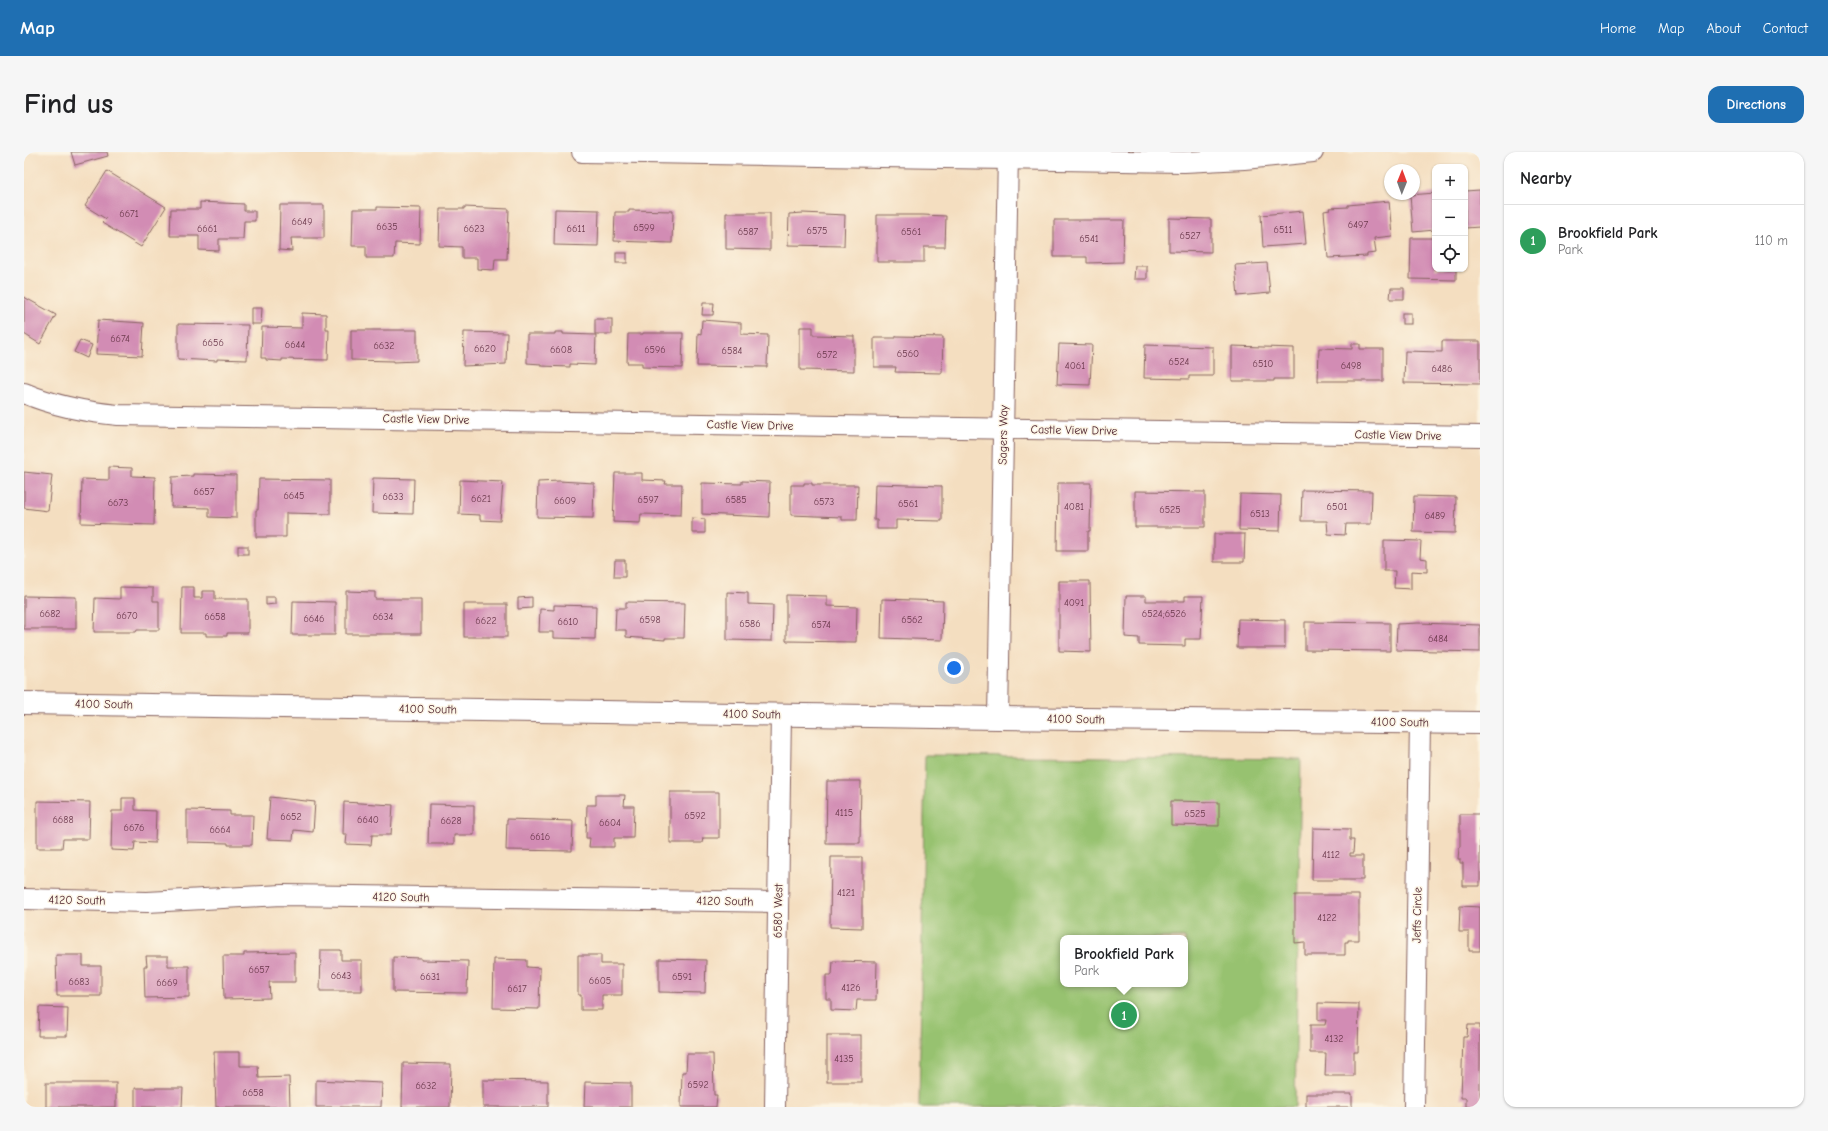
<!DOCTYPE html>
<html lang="en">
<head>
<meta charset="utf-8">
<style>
  body { margin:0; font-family:"Comic Neue",sans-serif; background:#f6f6f6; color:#202124 }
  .controls { position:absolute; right:12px; top:12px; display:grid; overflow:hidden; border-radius:8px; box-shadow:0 1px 3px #0004 }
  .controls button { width:36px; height:36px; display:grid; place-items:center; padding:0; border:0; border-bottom:1px solid #e0e0e0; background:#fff; color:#202124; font:20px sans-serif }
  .compass { position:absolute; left:1360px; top:12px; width:36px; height:36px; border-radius:50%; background:#fff; box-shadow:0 1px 3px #0004; rotate:1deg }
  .you { position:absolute; left:930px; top:516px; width:14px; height:14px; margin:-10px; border:3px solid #fff; border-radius:50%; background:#1a73e8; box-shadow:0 0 0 6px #1a73e833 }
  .badge { display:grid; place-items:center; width:26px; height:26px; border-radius:50%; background:#1f6fb2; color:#fff; font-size:13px; font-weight:700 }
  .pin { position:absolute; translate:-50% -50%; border:2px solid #fff; box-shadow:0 1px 4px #0006 }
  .popup { position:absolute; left:1036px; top:783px; width:128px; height:52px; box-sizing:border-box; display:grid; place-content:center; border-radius:8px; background:#fff; filter:drop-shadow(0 1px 3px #0005); font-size:13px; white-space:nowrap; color:#757577 }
  .popup b { font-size:15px; color:#202124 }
  .popup::after { content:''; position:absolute; left:50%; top:100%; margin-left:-8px; border:8px solid transparent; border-top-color:#fff }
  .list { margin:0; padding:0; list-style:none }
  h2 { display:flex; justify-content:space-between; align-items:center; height:52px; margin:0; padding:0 16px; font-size:17px }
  h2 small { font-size:13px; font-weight:400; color:#757577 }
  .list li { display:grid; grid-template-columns:26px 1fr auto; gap:12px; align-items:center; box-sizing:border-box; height:72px; padding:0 16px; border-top:1px solid #e0e0e0 }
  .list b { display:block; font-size:15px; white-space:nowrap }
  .list p { margin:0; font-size:13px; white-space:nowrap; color:#757577 }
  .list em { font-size:13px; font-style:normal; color:#757577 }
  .icon { flex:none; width:22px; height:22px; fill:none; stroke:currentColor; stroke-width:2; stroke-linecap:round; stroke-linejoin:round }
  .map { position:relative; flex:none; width:1456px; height:955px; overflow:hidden; border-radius:12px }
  header { display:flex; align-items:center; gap:24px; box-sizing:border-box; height:56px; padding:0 20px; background:#1f6fb2; color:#fff }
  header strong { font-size:19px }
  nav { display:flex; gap:22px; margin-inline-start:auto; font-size:14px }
  .intro { display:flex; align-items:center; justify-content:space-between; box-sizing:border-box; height:96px; padding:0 24px }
  h1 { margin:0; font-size:28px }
  .button { padding:10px 18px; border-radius:12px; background:#1f6fb2; color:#fff; font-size:14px; font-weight:700 }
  main { display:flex; gap:24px; padding:0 24px }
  aside { flex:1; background:#fff; border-radius:12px; box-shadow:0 1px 3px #0004 }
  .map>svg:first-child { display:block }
  .green { fill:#97c26f; stroke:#70704d; fill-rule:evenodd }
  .building { fill:#d28cb4 }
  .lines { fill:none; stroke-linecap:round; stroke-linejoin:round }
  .minor-casing { stroke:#86625f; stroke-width:22 }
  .secondary-casing { stroke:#86625f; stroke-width:24 }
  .minor { stroke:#fff; stroke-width:20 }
  .secondary { stroke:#fff; stroke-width:22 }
  .labels { text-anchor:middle; stroke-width:3; stroke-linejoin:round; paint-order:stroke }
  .number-label { font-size:10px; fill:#6c3a4d }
  .street-label { font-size:12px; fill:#4a1f2b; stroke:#fcf5e5 }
</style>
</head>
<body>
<header>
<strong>Map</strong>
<nav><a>Home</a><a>Map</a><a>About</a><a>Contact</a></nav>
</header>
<div class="intro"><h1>Find us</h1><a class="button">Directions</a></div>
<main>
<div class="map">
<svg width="1456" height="955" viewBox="0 0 1456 955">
  <rect width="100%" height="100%" fill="#fcf5e5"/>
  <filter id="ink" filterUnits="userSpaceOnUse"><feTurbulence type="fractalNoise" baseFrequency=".025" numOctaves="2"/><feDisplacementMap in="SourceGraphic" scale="8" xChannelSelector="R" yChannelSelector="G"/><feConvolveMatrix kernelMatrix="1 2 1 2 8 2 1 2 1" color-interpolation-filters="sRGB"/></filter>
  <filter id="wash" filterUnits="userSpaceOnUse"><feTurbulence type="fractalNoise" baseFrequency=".012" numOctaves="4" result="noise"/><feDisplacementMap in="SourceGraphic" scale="16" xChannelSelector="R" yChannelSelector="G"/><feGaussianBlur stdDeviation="0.9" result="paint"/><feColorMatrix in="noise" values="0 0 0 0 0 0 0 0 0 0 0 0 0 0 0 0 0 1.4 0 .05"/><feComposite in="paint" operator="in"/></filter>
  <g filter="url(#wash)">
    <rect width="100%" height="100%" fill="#f4dec0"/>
    <path class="green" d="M 901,603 L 1277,607 L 1271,955 L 895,955 ZM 1039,786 L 1161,786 L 1161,832 L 1039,832 Z"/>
    <g id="blocks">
      <g class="building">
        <polygon points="47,0 83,0 84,4 51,13"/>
        <polygon points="83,19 142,55 117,95 78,71 82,67 61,54"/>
        <polygon points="1456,38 1456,75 1441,76 1441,39"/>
        <polygon points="1411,41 1411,78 1389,80 1386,43"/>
        <polygon points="1365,49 1368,84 1350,86 1352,101 1343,102 1343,104 1304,106 1300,59 1306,58 1305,56 1324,55 1324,53"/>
        <polygon points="176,50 220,52 220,59 231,59 231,69 220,69 219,87 195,87 195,99 175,98 175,84 146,84 147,57 176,57"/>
        <polygon points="256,53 300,53 300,86 267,86 268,99 255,98"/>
        <polygon points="353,55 397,56 396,92 371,91 370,106 342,106 342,94 328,94 329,57 353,57"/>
        <polygon points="440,55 485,57 483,107 471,107 470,118 453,117 453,106 438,106 438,95 415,94 416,57 440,57"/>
        <polygon points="531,57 575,58 574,94 530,93"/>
        <polygon points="605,58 649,59 648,91 590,89 591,60 605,60"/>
        <polygon points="1279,59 1282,92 1239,95 1237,63"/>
        <polygon points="702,61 746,61 746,98 702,97"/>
        <polygon points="779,61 821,63 820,94 764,93 765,62"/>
        <polygon points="853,63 899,63 922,64 921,95 900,95 900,110 853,110"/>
        <polygon points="1145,66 1187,67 1187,100 1145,99"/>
        <polygon points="1030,68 1100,68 1099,110 1063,111 1063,105 1030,105"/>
        <polygon points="1387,86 1411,86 1411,117 1432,117 1432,128 1386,127"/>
        <rect x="592" y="101" width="11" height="10"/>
        <polygon points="1243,111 1246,141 1214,144 1211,113"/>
        <polygon points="1111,114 1123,114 1123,127 1110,127"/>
        <polygon points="1367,136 1380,136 1380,147 1366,147"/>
        <polygon points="0,145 32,163 16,192 0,182"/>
        <polygon points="679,151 690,151 689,163 678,163"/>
        <polygon points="227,156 238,156 237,172 227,172"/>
        <polygon points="278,161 302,162 302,177 305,177 304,208 258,207 258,209 242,208 242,206 237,206 238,175 278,176"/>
        <rect x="1378" y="161" width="9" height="11"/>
        <rect x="571" y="167" width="17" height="15"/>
        <polygon points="74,168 120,171 118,204 72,202"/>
        <polygon points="678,168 717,171 717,182 744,183 743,215 673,214 674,181 677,182"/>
        <polygon points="154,172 224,173 223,208 193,207 193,209 154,207"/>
        <polygon points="776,175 789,175 789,183 830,184 830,219 776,218"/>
        <polygon points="327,178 393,178 393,209 370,210 370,209 327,208"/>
        <polygon points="440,180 483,181 482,212 439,214"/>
        <polygon points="531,180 539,180 539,182 572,183 571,213 546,212 546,215 517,214 517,212 503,211 503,182 531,182"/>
        <polygon points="619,181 659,181 658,216 618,215 618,211 603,211 604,182 619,182"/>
        <polygon points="872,184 919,185 918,221 871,220 872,215 850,215 850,186 872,186"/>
        <polygon points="56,188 68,193 63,206 50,200"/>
        <polygon points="1418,189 1456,189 1456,232 1380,231 1381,199 1418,200"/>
        <polygon points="1035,192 1068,193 1066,233 1033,232"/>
        <polygon points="1328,192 1336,192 1336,197 1359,197 1359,229 1294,229 1295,196 1328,197"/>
        <polygon points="1121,193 1189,195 1189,224 1165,224 1165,227 1120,226"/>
        <polygon points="1208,194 1270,196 1270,227 1250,227 1250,229 1208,229"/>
        <polygon points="85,315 108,316 108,324 131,325 130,373 57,371 58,327 85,328"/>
        <polygon points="0,320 28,323 24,359 0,356"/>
        <polygon points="591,321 618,321 618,328 642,329 641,332 658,332 657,363 617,362 616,371 589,370"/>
        <polygon points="169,322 212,323 212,366 185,365 185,356 147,355 148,325 169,324"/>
        <polygon points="349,326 390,327 389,362 348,361"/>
        <polygon points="235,327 306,328 306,362 262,361 262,385 232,385 232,358 234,358"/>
        <polygon points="436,328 479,330 476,369 456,368 456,363 435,362"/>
        <polygon points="535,329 570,331 569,366 513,365 514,330"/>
        <polygon points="718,329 746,330 745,365 678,362 678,331 718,332"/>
        <polygon points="780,331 788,331 788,333 834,333 833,368 818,368 818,365 767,363 767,333 780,333"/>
        <polygon points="1034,331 1067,331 1066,379 1064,379 1064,399 1033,399"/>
        <polygon points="851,332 918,334 918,369 872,368 872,377 853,377 853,368 850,368"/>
        <polygon points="1278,338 1348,339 1347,372 1322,372 1321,383 1304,382 1303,369 1277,369"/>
        <polygon points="1111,339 1181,340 1181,375 1111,375"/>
        <polygon points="1216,342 1257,343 1256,379 1215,378"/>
        <polygon points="1390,344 1432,345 1431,381 1389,380"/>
        <polygon points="668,366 681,367 681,381 668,381"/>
        <polygon points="1190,382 1221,382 1220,410 1190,410"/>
        <polygon points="1360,388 1397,389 1396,406 1403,407 1403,420 1387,419 1387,437 1370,436 1371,419 1360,419"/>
        <rect x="214" y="394" width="10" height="8"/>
        <polygon points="591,408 601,408 601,425 590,425"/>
        <polygon points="1035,429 1066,429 1067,500 1035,499"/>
        <polygon points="96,435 129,436 129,449 135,449 135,478 113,478 112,480 70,480 71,446 96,447"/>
        <polygon points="158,435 170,435 170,446 178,446 178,439 191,439 191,447 224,447 224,481 203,481 203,484 182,484 182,481 157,481"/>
        <polygon points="322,439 351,440 351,447 397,447 397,482 322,482"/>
        <polygon points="703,440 724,441 724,452 749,453 748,489 703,488"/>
        <polygon points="762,443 803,444 803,454 833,455 832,490 762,489"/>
        <polygon points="0,444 52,445 52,477 0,477"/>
        <polygon points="1102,444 1122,444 1122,449 1161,449 1161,444 1179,444 1177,487 1161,487 1161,494 1115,493 1115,486 1101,485"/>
        <polygon points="242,445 251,445 251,452 242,453"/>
        <polygon points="508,445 508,456 494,457 494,446"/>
        <polygon points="858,447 919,449 918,488 857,486"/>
        <polygon points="269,449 311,450 311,483 268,483"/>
        <polygon points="602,450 661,451 660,486 641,486 641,488 602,485 602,478 591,478 592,456 602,456"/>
        <rect x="440" y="452" width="43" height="33"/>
        <polygon points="530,453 572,454 571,487 529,486 529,480 515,480 516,457 530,458"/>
        <polygon points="1214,467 1261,468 1261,496 1213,496"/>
        <polygon points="1281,470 1366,471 1366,499 1281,498"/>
        <polygon points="1394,471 1456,473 1456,500 1372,498 1373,472"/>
        <polygon points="803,629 837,629 836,691 802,691"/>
        <polygon points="646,640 695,640 695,686 679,686 678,691 646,691"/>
        <polygon points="572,643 601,643 600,654 610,654 609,686 590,686 590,695 565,695 566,686 562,686 563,653 572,653"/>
        <polygon points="246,645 291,650 289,680 270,678 269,688 243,687"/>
        <polygon points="98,646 111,646 111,658 132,659 131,691 111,690 110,699 87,698 88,659 98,659"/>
        <polygon points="13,649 66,650 65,687 39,687 38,696 13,696"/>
        <polygon points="1147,649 1195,650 1195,674 1147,673"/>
        <polygon points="320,650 369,653 367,683 348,683 347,693 322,692 323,682 319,682"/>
        <polygon points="405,652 450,653 450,683 430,683 430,692 404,692"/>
        <polygon points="163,658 206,659 206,663 229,663 228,693 204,693 204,691 163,690"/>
        <polygon points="1436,662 1456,662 1456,734 1439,734 1439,711 1436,711 1436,707 1434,707 1435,696 1436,696"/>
        <polygon points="483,667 549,669 548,699 482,698"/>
        <polygon points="1289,676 1326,677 1326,688 1330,688 1329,701 1326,701 1326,704 1339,704 1339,728 1288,728"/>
        <polygon points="807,705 838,705 838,776 806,775"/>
        <polygon points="1271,743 1335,743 1335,788 1324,788 1324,790 1321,790 1321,803 1281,803 1281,790 1271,791"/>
        <polygon points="1436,754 1456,755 1456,799 1445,799 1445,780 1435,780"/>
        <polygon points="297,798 317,798 317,808 338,808 338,839 296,839"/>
        <polygon points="271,800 271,830 245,830 246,846 200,847 199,804 220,804 220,801"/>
        <polygon points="32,803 59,803 59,814 77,814 77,844 33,844"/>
        <polygon points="554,803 577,803 577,812 598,812 598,843 578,843 578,858 557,858 557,843 554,843"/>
        <polygon points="122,804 144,804 144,814 165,814 165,845 121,846 120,814 123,814"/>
        <polygon points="369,805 397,806 397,808 444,809 443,841 369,840"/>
        <polygon points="470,807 503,808 503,815 516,816 515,857 469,856"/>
        <polygon points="635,807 682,808 681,841 635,840"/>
        <polygon points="809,809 853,810 852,848 833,848 832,859 807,858 807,847 802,847 802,823 808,823"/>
        <polygon points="1294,851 1335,852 1334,900 1330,900 1330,924 1301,924 1302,901 1286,901 1286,873 1301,873 1302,868 1294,868"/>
        <polygon points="15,855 44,856 43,884 14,884"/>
        <polygon points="1444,873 1456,873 1456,955 1442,955 1442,946 1437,946 1439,885 1443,885"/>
        <rect x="803" y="883" width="34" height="47"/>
        <polygon points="190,900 216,900 216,914 234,914 235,926 265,925 266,955 192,955"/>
        <polygon points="663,902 689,902 690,943 693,943 692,955 657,955 658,920 662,920"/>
        <polygon points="379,911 427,912 426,955 378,955"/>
        <polygon points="292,928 358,931 357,955 292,955"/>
        <polygon points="459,928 524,929 524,955 459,955"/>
        <polygon points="561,930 607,931 607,955 560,955"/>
        <rect x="22" y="931" width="70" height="24"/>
        <polygon points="111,936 159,936 158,955 111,955"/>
        <rect x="1282" y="942" width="46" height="13"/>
      </g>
    </g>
  </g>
  <g filter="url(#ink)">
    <use href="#blocks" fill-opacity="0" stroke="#86625f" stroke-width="1"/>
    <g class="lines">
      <defs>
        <g id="minor">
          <polyline points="558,0 1160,10 1220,7 1289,0"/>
          <path d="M 0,241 C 31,254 61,260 94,263 L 1456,284"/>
          <polyline points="974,566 984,0"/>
          <polyline points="0,747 123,750 258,743 754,750"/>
          <polyline points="751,955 757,562"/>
          <polyline points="1390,955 1396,571"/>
        </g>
        <polyline id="secondary" points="0,551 974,566 1456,571"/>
      </defs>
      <use href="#minor" class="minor-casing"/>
      <use href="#secondary" class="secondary-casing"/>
      <use href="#minor" class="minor"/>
      <use href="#secondary" class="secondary"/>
    </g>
  </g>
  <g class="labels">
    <g class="number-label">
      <text x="105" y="65">6671</text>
      <text x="278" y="73">6649</text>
      <text x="1334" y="76">6497</text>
      <text x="363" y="78">6635</text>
      <text x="620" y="79">6599</text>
      <text x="183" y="80">6661</text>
      <text x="450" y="80">6623</text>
      <text x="552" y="80">6611</text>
      <text x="1259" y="81">6511</text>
      <text x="793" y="82">6575</text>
      <text x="724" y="83">6587</text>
      <text x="887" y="83">6561</text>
      <text x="1166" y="87">6527</text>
      <text x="1065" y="90">6541</text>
      <text x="96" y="190">6674</text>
      <text x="189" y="194">6656</text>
      <text x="271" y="196">6644</text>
      <text x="360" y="197">6632</text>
      <text x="461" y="200">6620</text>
      <text x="537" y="201">6608</text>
      <text x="631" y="201">6596</text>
      <text x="708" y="202">6584</text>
      <text x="884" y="205">6560</text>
      <text x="803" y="206">6572</text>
      <text x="1155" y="213">6524</text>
      <text x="1239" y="215">6510</text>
      <text x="1051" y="217">4061</text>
      <text x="1327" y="217">6498</text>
      <text x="1418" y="220">6486</text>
      <text x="180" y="343">6657</text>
      <text x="270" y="347">6645</text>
      <text x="369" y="348">6633</text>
      <text x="457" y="350">6621</text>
      <text x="624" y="351">6597</text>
      <text x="712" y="351">6585</text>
      <text x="541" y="352">6609</text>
      <text x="800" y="353">6573</text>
      <text x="94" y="354">6673</text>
      <text x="884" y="355">6561</text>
      <text x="1050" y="358">4081</text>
      <text x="1313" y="358">6501</text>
      <text x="1146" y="361">6525</text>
      <text x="1236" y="365">6513</text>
      <text x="1411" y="367">6489</text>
      <text x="1050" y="454">4091</text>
      <text x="26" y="465">6682</text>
      <text x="1140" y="465">6524;6526</text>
      <text x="103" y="467">6670</text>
      <text x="191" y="468">6658</text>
      <text x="359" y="468">6634</text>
      <text x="290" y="470">6646</text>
      <text x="626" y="471">6598</text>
      <text x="888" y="471">6562</text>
      <text x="462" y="472">6622</text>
      <text x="544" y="473">6610</text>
      <text x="726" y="475">6586</text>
      <text x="797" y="476">6574</text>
      <text x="1414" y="490">6484</text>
      <text x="820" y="664">4115</text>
      <text x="1171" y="665">6525</text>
      <text x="671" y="667">6592</text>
      <text x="267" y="668">6652</text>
      <text x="39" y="671">6688</text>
      <text x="344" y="671">6640</text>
      <text x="427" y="672">6628</text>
      <text x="586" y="674">6604</text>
      <text x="110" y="679">6676</text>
      <text x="196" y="681">6664</text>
      <text x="516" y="688">6616</text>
      <text x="1307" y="706">4112</text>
      <text x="822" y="744">4121</text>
      <text x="1303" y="769">4122</text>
      <text x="235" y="821">6657</text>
      <text x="317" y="827">6643</text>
      <text x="406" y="828">6631</text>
      <text x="658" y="828">6591</text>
      <text x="576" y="832">6605</text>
      <text x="55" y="833">6683</text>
      <text x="143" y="834">6669</text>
      <text x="827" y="839">4126</text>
      <text x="493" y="840">6617</text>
      <text x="1310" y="890">4132</text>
      <text x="820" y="910">4135</text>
      <text x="674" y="936">6592</text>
      <text x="402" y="937">6632</text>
      <text x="229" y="944">6658</text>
    </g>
    <g class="street-label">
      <text transform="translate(402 267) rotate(1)" y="4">Castle View Drive</text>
      <text transform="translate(726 273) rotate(1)" y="4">Castle View Drive</text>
      <text transform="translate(1050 278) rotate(1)" y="4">Castle View Drive</text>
      <text transform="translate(979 283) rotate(-89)" y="4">Sagers Way</text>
      <text transform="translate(1374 283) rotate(1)" y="4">Castle View Drive</text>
      <text transform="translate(80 552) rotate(1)" y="4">4100 South</text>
      <text transform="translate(404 557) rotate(1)" y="4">4100 South</text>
      <text transform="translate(728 562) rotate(1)" y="4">4100 South</text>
      <text transform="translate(1052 567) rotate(1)" y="4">4100 South</text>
      <text transform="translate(1376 570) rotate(1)" y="4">4100 South</text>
      <text transform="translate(377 745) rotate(1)" y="4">4120 South</text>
      <text transform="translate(53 748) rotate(1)" y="4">4120 South</text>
      <text transform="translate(701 749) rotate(1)" y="4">4120 South</text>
      <text transform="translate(754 759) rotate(-89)" y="4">6580 West</text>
      <text transform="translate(1393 763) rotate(-89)" y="4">Jeffs Circle</text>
    </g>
  </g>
</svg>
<div class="controls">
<button>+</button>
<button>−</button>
<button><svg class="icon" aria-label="locate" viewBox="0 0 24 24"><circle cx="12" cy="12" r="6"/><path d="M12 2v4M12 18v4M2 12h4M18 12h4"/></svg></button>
</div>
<svg class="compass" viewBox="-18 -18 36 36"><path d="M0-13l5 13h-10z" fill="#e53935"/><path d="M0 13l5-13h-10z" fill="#757577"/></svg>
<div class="you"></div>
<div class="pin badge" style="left:1100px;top:863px;background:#2e9e5b">1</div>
<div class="popup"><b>Brookfield Park</b>Park</div>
</div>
<aside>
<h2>Nearby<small></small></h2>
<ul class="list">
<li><span class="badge" style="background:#2e9e5b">1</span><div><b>Brookfield Park</b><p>Park</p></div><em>110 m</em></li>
</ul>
</aside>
</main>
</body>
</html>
